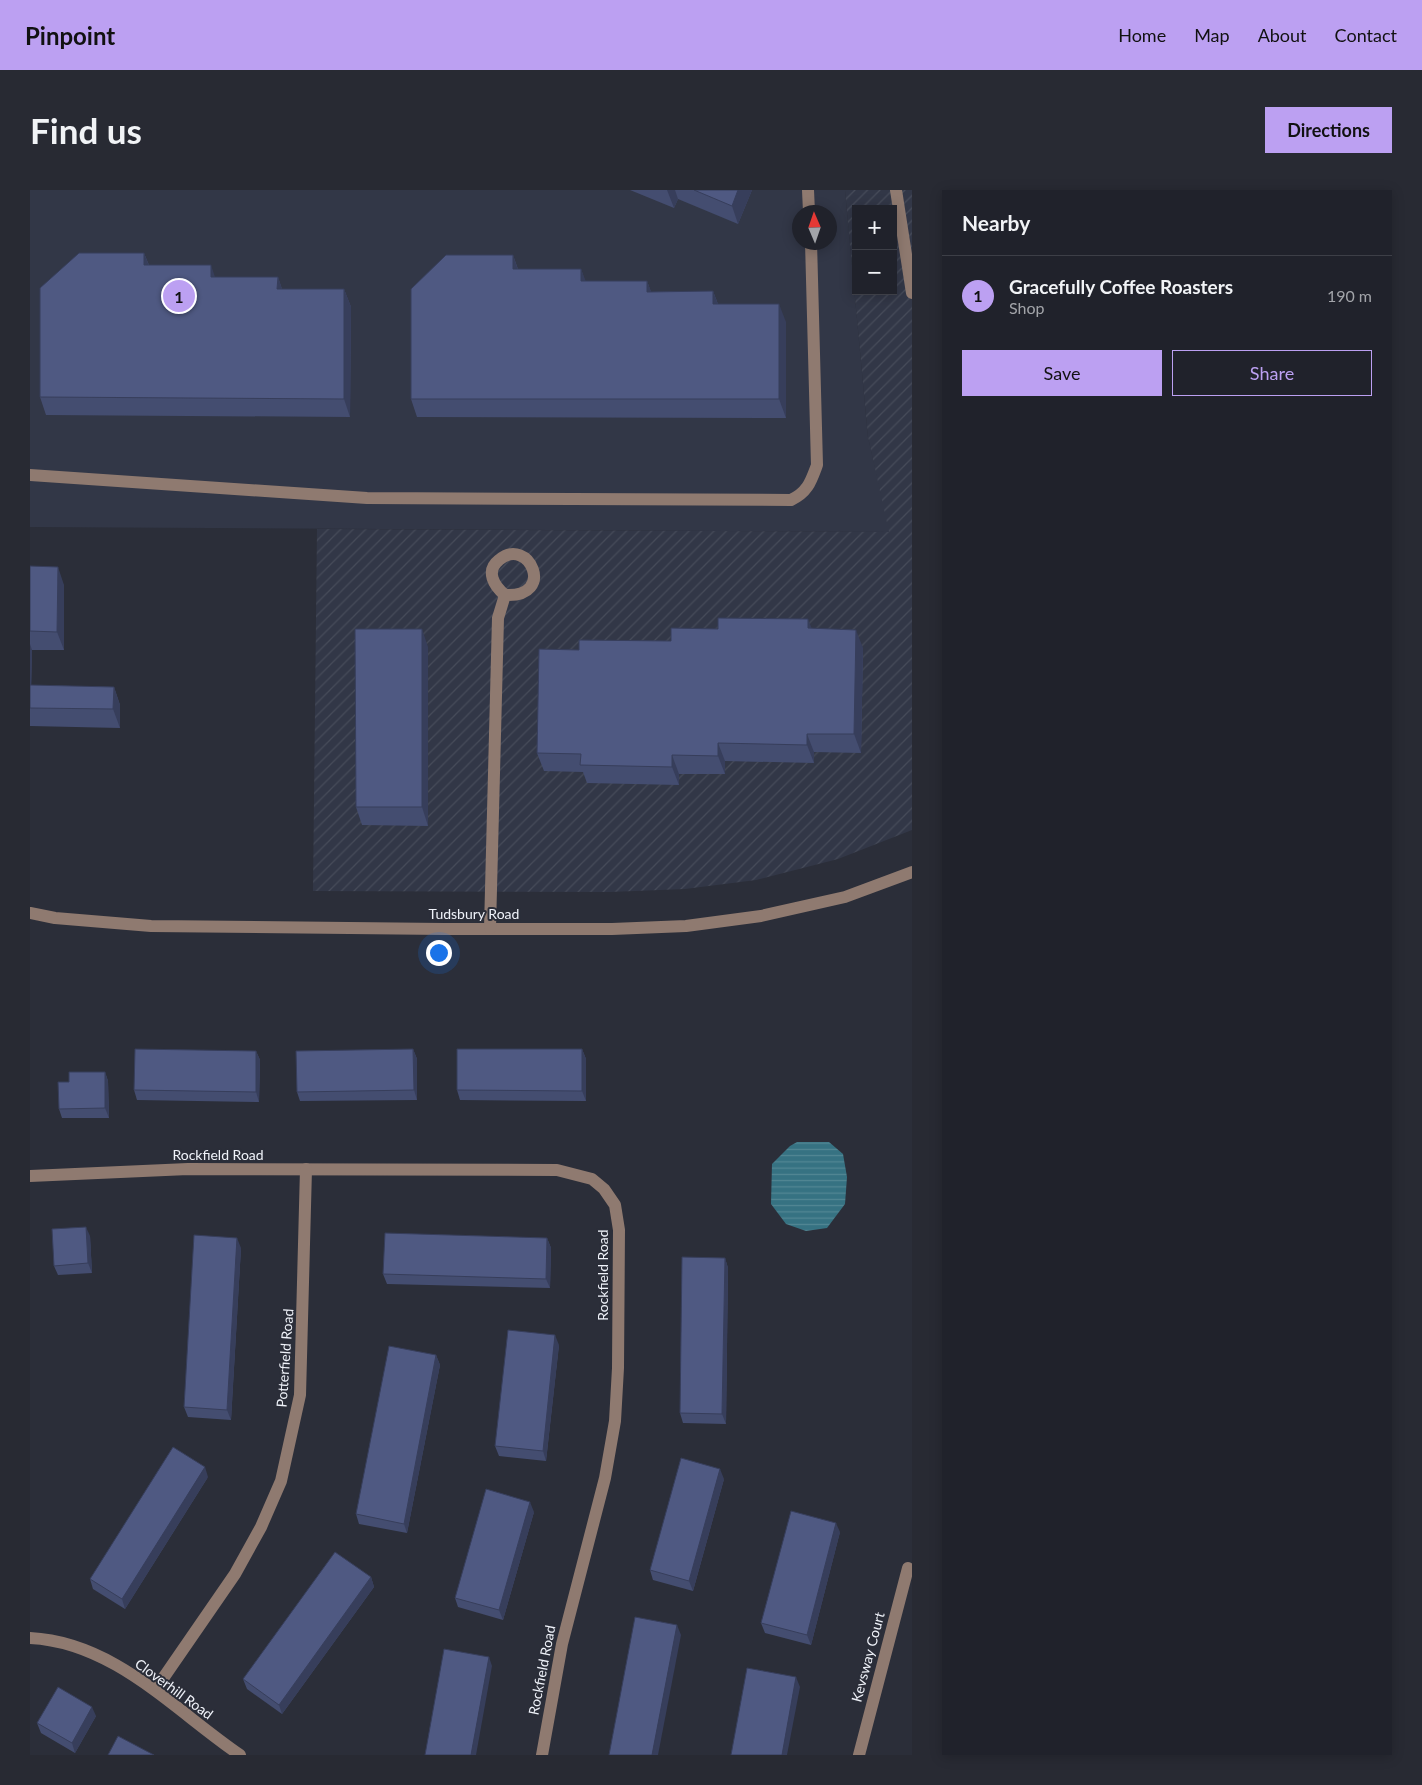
<!DOCTYPE html>
<html lang="en">
<head>
<meta charset="utf-8">
<style>
  body { margin:0; font-family:Lato,sans-serif; background:#282a33; color:#f1f3f6 }
  .controls { position:absolute; right:15px; top:15px; display:grid; overflow:hidden; border-radius:0px; box-shadow:0 2px 12px #0003 }
  .controls button { width:45px; height:45px; display:grid; place-items:center; padding:0; border:0; border-bottom:1px solid #3d3f47; background:#20222b; color:#f1f3f6; font:25px sans-serif }
  .compass { position:absolute; left:762px; top:15px; width:45px; height:45px; border-radius:50%; background:#20222b; box-shadow:0 2px 12px #0003; rotate:358deg }
  .you { position:absolute; left:408px; top:762px; width:18px; height:18px; margin:-12px; border:4px solid #fff; border-radius:50%; background:#1a73e8; box-shadow:0 0 0 8px #1a73e833 }
  .badge { display:grid; place-items:center; width:32px; height:32px; border-radius:50%; background:#bca0f2; color:#111; font-size:16px; font-weight:700 }
  .pin { position:absolute; translate:-50% -50%; border:2px solid #fff; box-shadow:0 1px 5px #0006 }
  .list { margin:0; padding:0; list-style:none }
  h2 { display:flex; justify-content:space-between; align-items:center; height:65px; margin:0; padding:0 20px; font-size:21px }
  h2 small { font-size:16px; font-weight:400; color:#a2a4a9 }
  .list li { display:grid; grid-template-columns:32px 1fr auto; gap:15px; align-items:center; box-sizing:border-box; height:80px; padding:0 20px; border-top:1px solid #3d3f47 }
  .list b { display:block; font-size:19px; white-space:nowrap }
  .list p { margin:0; font-size:16px; white-space:nowrap; color:#a2a4a9 }
  .list em { font-size:16px; font-style:normal; color:#a2a4a9 }
  .actions { display:flex; gap:10px; padding:15px 20px }
  .actions a { flex:1; padding:11px 0; border:1px solid #bca0f2; border-radius:0px; text-align:center; font-size:18px; color:#bca0f2 }
  .actions .main { background:#bca0f2; color:#111 }
  .map { position:relative; flex:none; width:882px; height:1565px; overflow:hidden; border-radius:0px }
  header { display:flex; align-items:center; gap:30px; box-sizing:border-box; height:70px; padding:0 25px; background:#bca0f2; color:#111 }
  header strong { font-size:24px }
  nav { display:flex; gap:28px; margin-inline-start:auto; font-size:18px }
  .intro { display:flex; align-items:center; justify-content:space-between; box-sizing:border-box; height:120px; padding:0 30px }
  h1 { margin:0; font-size:35px }
  .button { padding:12px 22px; border-radius:0px; background:#bca0f2; color:#111; font-size:18px; font-weight:700 }
  main { display:flex; gap:30px; padding:0 30px }
  aside { flex:1; background:#20222b; border-radius:0px; box-shadow:0 2px 12px #0003 }
  .map>svg:first-child { display:block }
  .built { fill:#323747; fill-rule:evenodd }
  .industrial { fill:url(#industrial-furrows); fill-rule:evenodd }
  .water { fill:url(#water-rules) }
  .lines { fill:none; stroke-linecap:round; stroke-linejoin:round }
  .minor { stroke:#8f7a70; stroke-width:12 }
  .wall { fill:#444d70 }
  .shaded-wall { fill:#373e5b }
  .building { fill:#4f5982; stroke:#373e5b }
  .labels { text-anchor:middle; stroke-width:4; stroke-linejoin:round; paint-order:stroke }
  .street-label { font-size:14px; fill:#eff2f9; stroke:#2b2e39 }
</style>
</head>
<body>
<header>
<strong>Pinpoint</strong>
<nav><a>Home</a><a>Map</a><a>About</a><a>Contact</a></nav>
</header>
<div class="intro"><h1>Find us</h1><a class="button">Directions</a></div>
<main>
<div class="map">
<svg width="882" height="1565" viewBox="0 0 882 1565">
  <defs>
    <pattern id="industrial-furrows" width="10" height="10" patternUnits="userSpaceOnUse" patternTransform="scale(1.25)"><rect width="10" height="10" fill="#323747"/><path d="M-1 1l2-2M0 10L10 0M9 11l2-2" fill="none" stroke="#464b59"/></pattern>
    <pattern id="water-rules" width="6" height="5" patternUnits="userSpaceOnUse" patternTransform="scale(1.25)"><rect width="6" height="5" fill="#367282"/><path d="M0 2.5h6" fill="none" stroke="#538794"/></pattern>
  </defs>
  <rect width="100%" height="100%" fill="#2b2e39"/>
  <path class="built" d="M 0,0 L 815,0 L 838,247 L 860,342 L 0,337 ZM 769,22 L 799,22 L 799,52 L 769,52 Z"/>
  <path class="industrial" d="M 815,0 L 882,0 L 882,640 L 808,669 L 726,690 L 655,699 L 580,702 L 283,701 L 287,339 L 859,342 L 838,247 ZM 826,19 L 863,19 L 863,101 L 826,101 Z"/>
  <polygon class="water" points="767,952 799,952 813,964 817,987 815,1014 797,1038 776,1041 756,1034 741,1014 742,974 760,956"/>
  <g class="lines">
    <g class="minor">
      <polyline points="778,0 779,22"/>
      <polyline points="866,0 882,103"/>
      <path d="M 0,285 L 337,308 L 761,310 C 778,302 781,291 787,275 L 781,52"/>
      <polyline points="0,723 25,728 121,736 414,739 582,739 656,736 731,726 815,707 882,682"/>
      <path d="M 460,738 L 468,428 L 475,405 C 527,408 499,345 469,370 C 455,381 464,396 475,405"/>
      <polyline points="0,986 158,979 527,980 562,989 574,999 585,1015 589,1040 588,1178 585,1231 575,1288 532,1454 512,1565"/>
      <path d="M 0,1448 C 84,1452 144,1520 210,1565"/>
      <polyline points="125,1500 205,1384 231,1337 251,1291 270,1205 276,979"/>
      <polyline points="829,1565 878,1378"/>
    </g>
  </g>
  <g class="wall">
    <polygon points="600,0 722,0 708,34 648,9 644,18"/>
    <polygon points="114,63 119,75 185,87 248,87 252,99 314,99 321,117 320,227 16,225 10,207"/>
    <polygon points="483,65 488,79 551,79 555,91 617,91 621,102 683,101 688,114 756,132 756,228 387,227 381,209"/>
    <polygon points="0,376 34,395 34,460 2,460 1,495 84,497 90,515 90,538 0,536"/>
    <polygon points="781,439 833,458 831,563 784,562 784,573 695,571 695,584 649,584 649,595 557,593 553,582 514,581 507,563 549,460"/>
    <polygon points="398,457 398,636 332,635 326,617"/>
    <polygon points="383,859 387,869 387,910 270,911 267,902"/>
    <polygon points="552,859 556,869 556,911 430,910 427,900"/>
    <polygon points="226,861 230,870 229,912 107,910 104,900"/>
    <polygon points="75,882 78,891 79,928 32,928 29,919 39,892"/>
    <polygon points="60,1046 62,1083 28,1085 24,1076"/>
    <polygon points="517,1048 521,1058 520,1098 357,1094 353,1084"/>
    <polygon points="211,1058 201,1230 158,1227 154,1217"/>
    <polygon points="695,1068 698,1078 696,1234 653,1233 650,1223"/>
    <polygon points="529,1155 516,1271 469,1266 465,1256"/>
    <polygon points="406,1165 410,1175 377,1343 329,1334 326,1324"/>
    <polygon points="178,1287 95,1419 63,1399 60,1389"/>
    <polygon points="694,1289 663,1401 623,1390 620,1380"/>
    <polygon points="504,1322 473,1430 428,1417 425,1408"/>
    <polygon points="810,1342 781,1455 735,1443 731,1433"/>
    <polygon points="341,1387 344,1397 252,1524 217,1499 213,1489"/>
    <polygon points="66,1526 45,1563 11,1543 7,1533"/>
  </g>
  <g class="shaded-wall">
    <polygon points="637,0 645,0 648,9 644,18"/>
    <polygon points="708,0 722,0 708,34 702,16"/>
    <polygon points="114,63 121,81 114,75"/>
    <polygon points="483,65 489,83 483,79"/>
    <polygon points="181,75 187,93 181,87"/>
    <polygon points="551,79 558,97 551,91"/>
    <polygon points="248,87 254,105 247,99"/>
    <polygon points="617,91 624,109 617,102"/>
    <polygon points="314,99 321,117 320,227 314,209"/>
    <polygon points="683,101 690,120 683,114"/>
    <polygon points="749,114 756,132 756,228 749,209"/>
    <polygon points="28,377 34,395 34,460 27,442"/>
    <polygon points="778,429 785,447 778,438"/>
    <polygon points="392,439 398,457 398,636 392,617"/>
    <polygon points="826,440 833,458 831,563 824,544"/>
    <polygon points="0,454 2,460 1,513 0,510"/>
    <polygon points="84,497 90,515 90,538 83,519"/>
    <polygon points="777,544 784,562 784,573 777,555"/>
    <polygon points="688,553 695,571 695,584 688,566"/>
    <polygon points="642,565 649,584 649,595 642,577"/>
    <polygon points="383,859 387,869 387,910 384,900"/>
    <polygon points="552,859 556,869 556,911 552,901"/>
    <polygon points="226,861 230,870 229,912 226,902"/>
    <polygon points="75,882 78,891 79,928 75,918"/>
    <polygon points="56,1037 60,1046 62,1083 58,1073"/>
    <polygon points="207,1048 211,1058 201,1230 197,1220"/>
    <polygon points="517,1048 521,1058 520,1098 516,1089"/>
    <polygon points="695,1068 698,1078 696,1234 692,1224"/>
    <polygon points="525,1145 529,1155 516,1271 513,1261"/>
    <polygon points="406,1165 410,1175 377,1343 374,1334"/>
    <polygon points="175,1277 178,1287 95,1419 92,1409"/>
    <polygon points="690,1279 694,1289 663,1401 659,1391"/>
    <polygon points="500,1312 504,1322 473,1430 469,1420"/>
    <polygon points="806,1333 810,1342 781,1455 777,1445"/>
    <polygon points="341,1387 344,1397 252,1524 249,1515"/>
    <polygon points="647,1435 651,1445 628,1565 622,1565"/>
    <polygon points="459,1467 462,1476 446,1565 441,1565"/>
    <polygon points="766,1487 770,1497 757,1565 752,1565"/>
    <polygon points="62,1517 66,1526 45,1563 42,1553"/>
  </g>
  <g class="building">
    <polygon points="664,0 708,0 702,16"/>
    <polygon points="49,63 114,63 114,75 181,75 181,87 248,87 247,99 314,99 314,209 10,207 10,98"/>
    <polygon points="416,65 483,65 483,79 551,79 551,91 617,91 617,102 683,101 683,114 749,114 749,209 381,209 381,99"/>
    <polygon points="0,376 28,377 27,442 0,441"/>
    <polygon points="688,428 778,429 778,438 826,440 824,544 777,544 777,555 688,553 688,566 642,565 642,577 550,575 551,564 507,563 509,459 549,460 549,450 641,451 641,438 688,439"/>
    <polygon points="325,439 392,439 392,617 326,617"/>
    <polygon points="0,495 84,497 83,519 0,518"/>
    <polygon points="105,859 226,861 226,902 104,900"/>
    <polygon points="383,859 384,900 267,902 266,861"/>
    <polygon points="427,859 552,859 552,901 427,900"/>
    <polygon points="39,882 75,882 75,918 29,919 28,892 39,892"/>
    <polygon points="56,1037 58,1073 24,1076 22,1039"/>
    <polygon points="355,1043 517,1048 516,1089 353,1084"/>
    <polygon points="164,1045 207,1048 197,1220 154,1217"/>
    <polygon points="652,1067 695,1068 692,1224 650,1223"/>
    <polygon points="478,1140 525,1145 513,1261 465,1256"/>
    <polygon points="359,1156 406,1165 374,1334 326,1324"/>
    <polygon points="143,1257 175,1277 92,1409 60,1389"/>
    <polygon points="651,1268 690,1279 659,1391 620,1380"/>
    <polygon points="456,1299 500,1312 469,1420 425,1408"/>
    <polygon points="761,1321 806,1333 777,1445 731,1433"/>
    <polygon points="305,1362 341,1387 249,1515 213,1489"/>
    <polygon points="605,1427 647,1435 622,1565 579,1565"/>
    <polygon points="414,1459 459,1467 441,1565 395,1565"/>
    <polygon points="717,1478 766,1487 752,1565 701,1565"/>
    <polygon points="28,1497 62,1517 42,1553 7,1533"/>
    <polygon points="88,1546 124,1565 78,1565"/>
  </g>
  <g class="labels">
    <g class="street-label">
      <text x="444" y="729">Tudsbury Road</text>
      <text x="188" y="970">Rockfield Road</text>
      <text transform="translate(573 1085) rotate(-90)" y="5">Rockfield Road</text>
      <text transform="translate(255 1168) rotate(-86)" y="5">Potterfield Road</text>
      <text transform="translate(838 1467) rotate(-75)" y="5">Kevsway Court</text>
      <text transform="translate(512 1480) rotate(-79)" y="5">Rockfield Road</text>
      <text transform="translate(144 1499) rotate(36)" y="5">Cloverhill Road</text>
    </g>
  </g>
</svg>
<div class="controls">
<button>+</button>
<button>−</button>
</div>
<svg class="compass" viewBox="-18 -18 36 36"><path d="M0-13l5 13h-10z" fill="#e53935"/><path d="M0 13l5-13h-10z" fill="#a2a4a9"/></svg>
<div class="you"></div>
<div class="pin badge" style="left:149px;top:106px">1</div>
</div>
<aside>
<h2>Nearby<small></small></h2>
<ul class="list">
<li><span class="badge">1</span><div><b>Gracefully Coffee Roasters</b><p>Shop</p></div><em>190 m</em></li>
</ul>
<div class="actions"><a class="main">Save</a><a>Share</a></div>
</aside>
</main>
</body>
</html>
